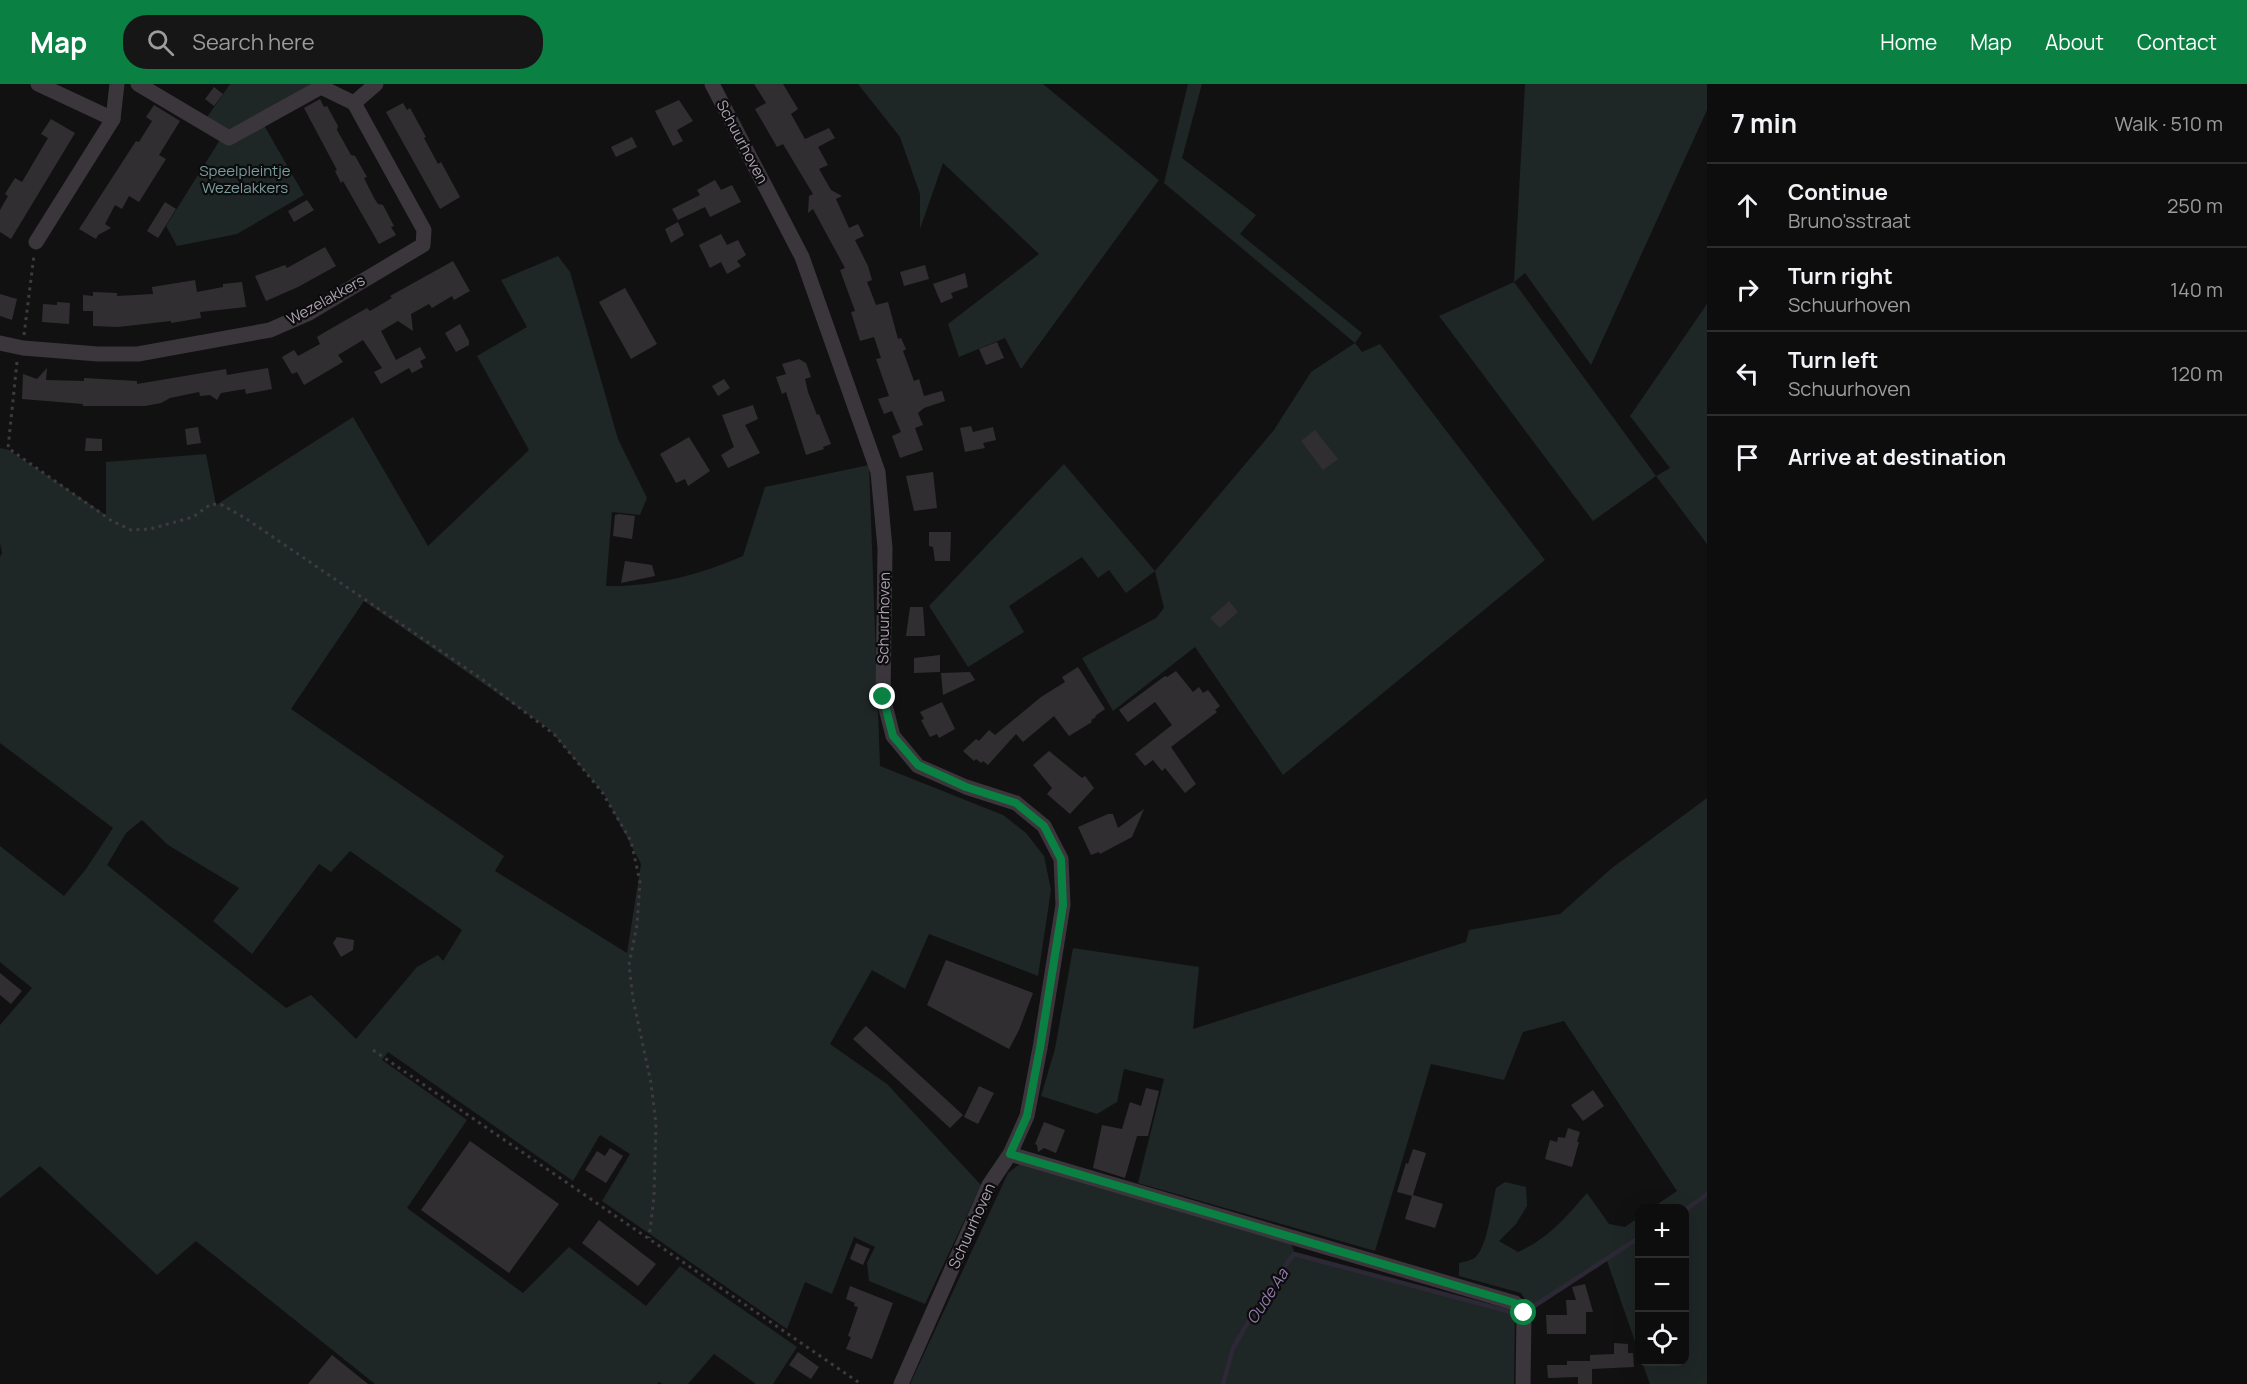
<!DOCTYPE html>
<html lang="en">
<head>
<meta charset="utf-8">
<style>
  body { margin:0; font-family:Manrope,sans-serif; background:#171617; color:#f1f3f6 }
  .controls { position:absolute; right:18px; bottom:18px; display:grid; overflow:hidden; border-radius:12px; box-shadow:0 6px 24px #0002 }
  .controls button { width:54px; height:54px; display:grid; place-items:center; padding:0; border:0; border-bottom:2px solid #2e2d2e; background:#0e0d0e; color:#f1f3f6; font:30px sans-serif }
  .stop { position:absolute; width:18px; height:18px; margin:-14px; border:4px solid #0b8043; border-radius:50%; background:#fff }
  .stop.end { background:#0b8043; border-color:#fff; box-shadow:0 2px 6px #0008 }
  .list { margin:0; padding:0; list-style:none }
  h2 { display:flex; justify-content:space-between; align-items:center; height:78px; margin:0; padding:0 24px; font-size:26px }
  h2 small { font-size:20px; font-weight:400; color:#9b9c9e }
  .list li { display:grid; grid-template-columns:39px 1fr auto; gap:18px; align-items:center; box-sizing:border-box; height:84px; padding:0 24px; border-top:2px solid #2e2d2e }
  .list b { display:block; font-size:22px; white-space:nowrap }
  .list p { margin:0; font-size:20px; white-space:nowrap; color:#9b9c9e }
  .list em { font-size:20px; font-style:normal; color:#9b9c9e }
  .icon { flex:none; width:33px; height:33px; fill:none; stroke:currentColor; stroke-width:2; stroke-linecap:round; stroke-linejoin:round }
  .map { position:relative; flex:none; width:1707px; height:1300px; overflow:hidden }
  header { display:flex; align-items:center; gap:36px; box-sizing:border-box; height:84px; padding:0 30px; background:#0b8043; color:#fff }
  header strong { font-size:28px }
  nav { display:flex; gap:33px; margin-inline-start:auto; font-size:21px }
  .search { width:420px; height:54px; background:#171617; display:flex; align-items:center; gap:15px; box-sizing:border-box; padding:0 21px; border-radius:24px; color:#9b9c9e; font-size:22px }
  main { display:flex }
  aside { flex:1; background:#0e0d0e }
  .map>svg:first-child { display:block }
  .green { fill:#1f2626; fill-rule:evenodd }
  .lines { fill:none; stroke-linecap:round; stroke-linejoin:round }
  .stream { stroke:#2d2835; stroke-width:4.5 }
  .building { fill:#312e31 }
  .path { stroke:#3e3a40; stroke-width:3; stroke-dasharray:3 4.5; stroke-linecap:butt }
  .street { stroke:#3b363c; stroke-width:15 }
  .route { stroke:#0b8043; stroke-width:8 }
  .labels { text-anchor:middle; stroke-width:4.5; stroke-linejoin:round; paint-order:stroke }
  .street-label { font-size:15px; fill:#ada2b2; stroke:#0d0c0d }
  .park-label { font-size:15px; fill:#7a9c9d; stroke:#0d0c0d }
  .water-label { font-size:16px; font-style:italic; fill:#907aac; stroke:#0d0c0d }
</style>
</head>
<body>
<header>
<strong>Map</strong>
<div class="search"><svg class="icon" aria-label="search" viewBox="0 0 24 24"><circle cx="10" cy="10" r="6"/><path d="M15 15l6 6"/></svg>Search here</div>
<nav><a>Home</a><a>Map</a><a>About</a><a>Contact</a></nav>
</header>
<main>
<div class="map">
<svg width="1707" height="1300" viewBox="0 0 1707 1300">
  <rect width="100%" height="100%" fill="#121112"/>
  <g class="green">
    <polygon points="230,0 309,0 314,6 261,36 304,111 237,150 177,162 166,142 223,51 203,39"/>
    <polygon points="858,0 1043,0 1159,96 1021,285 1005,254 959,273 948,240 1039,170 943,79 920,145 920,110 900,53"/>
    <polygon points="1188,0 1202,0 1182,74 1256,131 1240,150 1362,249 1355,259 1362,268 1380,260 1545,476 1283,691 1195,563 1113,627 1082,574 1156,534 1164,524 1155,487 1126,509 1109,486 1098,494 1082,473 1009,522 1024,548 968,583 929,522 1064,380 1155,487 1274,346 1311,288 1355,259 1164,99"/>
    <polygon points="1525,0 1707,0 1707,26 1591,281 1525,189 1514,198 1656,392 1670,384 1630,332 1707,220 1707,460 1656,392 1593,437 1439,232 1514,198"/>
    <path d="M 558,172 L 570,188 L 618,355 L 647,414 L 640,431 L 612,428 L 606,502 C 653,503 699,491 743,472 L 765,403 L 869,381 L 880,682 L 1003,731 L 1026,749 L 1044,772 L 1051,806 L 1038,892 L 929,850 L 905,905 L 872,886 L 830,960 L 887,1000 L 981,1101 L 925,1220 L 869,1197 L 867,1179 L 875,1163 L 854,1153 L 832,1210 L 805,1198 L 787,1245 L 602,1117 L 630,1070 L 600,1051 L 573,1097 L 388,968 L 382,976 L 467,1036 L 407,1124 L 523,1209 L 569,1163 L 646,1222 L 680,1182 L 797,1263 L 773,1300 L 756,1300 L 714,1270 L 688,1300 L 662,1300 L 659,1298 L 657,1300 L 375,1300 L 196,1157 L 157,1191 L 40,1082 L 0,1114 L 0,941 L 32,904 L 0,878 L 0,762 L 64,812 L 86,785 L 113,744 L 0,659 L 0,473 L 2,469 L 0,459 L 0,364 L 9,366 L 106,431 L 106,378 L 206,370 L 216,421 L 353,333 L 428,462 L 529,366 L 477,272 L 527,243 L 501,196 ZM 364,517 L 549,645 L 604,710 L 641,780 L 627,869 L 495,787 L 504,772 L 291,625 ZM 142,736 L 168,761 L 239,804 L 213,837 L 252,870 L 319,780 L 331,788 L 350,767 L 462,846 L 443,877 L 438,871 L 417,883 L 356,955 L 311,911 L 286,924 L 107,781 L 126,749 Z"/>
    <polygon points="1707,714 1707,1300 1650,1300 1642,1278 1684,1278 1684,1124 1652,1124 1677,1107 1564,937 1523,948 1504,996 1431,980 1375,1167 1138,1099 1164,995 1124,985 1117,1018 1097,1030 1041,1012 1055,965 1073,864 1199,883 1193,945 1466,858 1469,846 1560,830 1612,784"/>
    <polygon points="1021,1079 1291,1159 1295,1170 1515,1229 1514,1300 910,1300 1008,1089"/>
    <path d="M 1505,1098 L 1526,1103 L 1527,1122 L 1516,1140 L 1499,1157 L 1518,1168 C 1549,1154 1565,1134 1587,1109 L 1609,1140 L 1625,1143 L 1639,1133 L 1639,1269 L 1606,1174 L 1531,1224 L 1521,1209 L 1459,1192 L 1459,1179 C 1463,1178 1469,1177 1473,1175 C 1487,1168 1492,1120 1496,1104 Z"/>
  </g>
  <g class="lines">
    <g class="stream">
      <polyline points="1684,1127 1707,1110"/>
      <polyline points="1531,1224 1640,1153"/>
      <polyline points="1223,1300 1233,1264 1264,1211 1294,1170 1515,1229"/>
    </g>
  </g>
  <g class="building">
    <polygon points="754,0 783,0 798,25 791,30 805,55 829,44 835,54 818,63 828,81 819,85 831,106 842,112 836,115 849,144 858,140 864,152 855,156 868,182 872,196 867,198 876,221 888,218 898,255 901,254 906,265 903,267 914,297 919,295 924,312 942,307 945,317 924,324 918,329 923,341 915,344 923,366 900,374 892,352 901,348 892,327 884,330 878,315 889,312 876,275 881,274 874,253 860,257 851,228 855,227 840,186 845,184 813,125 808,129 809,112 813,110 783,60 777,63 755,25 766,19"/>
    <polygon points="214,3 223,10 214,22 205,15"/>
    <polygon points="320,15 324,23 327,22 338,42 337,46 351,71 355,72 367,93 364,94 374,114 378,120 383,121 394,142 391,143 396,151 379,160 343,97 341,99 335,87 337,86 304,24"/>
    <polygon points="679,16 693,37 677,46 683,57 673,62 655,27"/>
    <polygon points="403,19 407,26 410,24 426,53 424,54 438,80 441,78 460,113 440,125 386,28"/>
    <polygon points="154,21 180,37 159,71 166,75 139,118 129,112 122,125 115,121 105,140 111,144 98,151 96,155 79,145 136,57 139,58 152,37 146,33"/>
    <polygon points="51,35 75,49 11,155 0,148 0,126 8,112 5,110 15,94 22,98 48,54 41,50"/>
    <polygon points="632,53 637,63 616,73 611,63"/>
    <polygon points="715,96 721,106 732,101 741,118 710,133 705,123 678,136 672,125 700,111 697,106"/>
    <polygon points="307,116 314,126 294,138 288,127"/>
    <polygon points="165,118 176,125 158,154 147,147"/>
    <polygon points="678,138 684,151 671,159 665,145"/>
    <polygon points="721,150 727,161 738,156 746,171 737,177 741,182 727,190 721,178 710,184 699,161"/>
    <polygon points="325,163 336,182 298,203 266,217 255,192 285,181 287,184"/>
    <polygon points="453,177 470,207 454,216 452,212 432,224 429,220 411,230 413,247 398,237 381,247 396,276 420,263 426,274 420,277 423,283 412,289 409,284 381,300 374,288 382,284 363,256 338,271 343,278 304,301 297,288 292,290 282,273 294,266 298,272 320,260 317,253 325,248 367,224 370,227 392,214 390,212"/>
    <polygon points="925,181 929,195 904,202 900,188"/>
    <polygon points="965,189 968,203 951,209 953,214 941,219 933,200"/>
    <polygon points="195,196 197,208 223,203 223,200 242,198 246,223 200,228 201,234 171,239 171,237 118,243 93,242 93,227 83,227 83,211 93,212 93,208 117,209 117,212 153,210 152,203"/>
    <polygon points="625,204 657,260 631,275 599,218"/>
    <polygon points="0,210 17,215 12,236 0,232"/>
    <polygon points="57,218 70,219 69,240 42,238 43,220 57,221"/>
    <polygon points="460,240 469,257 469,261 456,268 445,249"/>
    <polygon points="997,258 1004,274 986,281 979,265"/>
    <polygon points="799,275 806,279 811,293 805,295 808,308 817,331 819,330 831,360 823,363 824,365 806,371 786,308 782,310 776,293 786,290 782,280"/>
    <polygon points="47,284 46,296 84,297 84,294 137,297 137,300 226,285 227,291 268,284 272,305 246,310 245,305 221,309 217,316 210,311 200,312 199,308 170,314 161,319 145,322 83,322 83,320 22,315 23,290 37,295"/>
    <polygon points="724,295 730,304 718,312 712,302"/>
    <polygon points="753,321 758,335 745,341 760,369 728,384 721,371 734,363 722,331"/>
    <polygon points="971,342 973,348 993,343 996,356 983,359 985,364 965,368 960,344"/>
    <polygon points="198,343 201,359 187,361 185,345"/>
    <polygon points="1315,346 1338,375 1323,386 1301,357"/>
    <polygon points="689,353 710,387 688,402 685,395 676,399 660,370"/>
    <polygon points="86,354 102,355 102,367 85,367"/>
    <polygon points="933,388 937,424 914,427 906,392"/>
    <polygon points="619,430 635,432 632,455 613,452 615,431"/>
    <polygon points="929,448 951,448 950,477 935,477 933,463 929,462"/>
    <polygon points="625,477 652,481 655,492 621,499"/>
    <polygon points="1229,517 1238,528 1220,544 1210,534"/>
    <polygon points="910,523 923,523 925,552 906,552"/>
    <polygon points="940,571 940,588 914,589 914,574"/>
    <polygon points="1078,583 1105,625 1095,632 1096,633 1091,636 1092,638 1069,652 1054,632 1023,658 1016,650 988,681 983,677 981,679 976,675 974,677 963,667 976,655 979,657 989,646 995,651 1041,613 1065,598 1062,593"/>
    <polygon points="1176,587 1193,608 1199,603 1203,609 1208,606 1220,622 1215,626 1217,628 1171,663 1196,700 1185,709 1165,684 1162,687 1153,676 1145,682 1135,670 1172,641 1155,618 1128,638 1119,626 1165,592 1167,593"/>
    <polygon points="970,588 975,596 943,611 941,589"/>
    <polygon points="942,618 955,645 939,654 937,650 930,653 921,636 924,635 920,628"/>
    <polygon points="1049,667 1082,694 1085,692 1094,704 1070,730 1047,710 1052,704 1033,681"/>
    <polygon points="1144,725 1132,753 1100,770 1099,768 1091,771 1078,743 1108,730 1113,730 1118,744"/>
    <polygon points="337,853 354,856 353,866 341,873 333,859"/>
    <polygon points="946,876 1033,909 1019,946 1009,965 927,921"/>
    <polygon points="0,889 22,907 11,920 0,911"/>
    <polygon points="866,942 963,1031 950,1044 853,955"/>
    <polygon points="979,1002 994,1009 978,1040 964,1033"/>
    <polygon points="1146,1004 1159,1007 1148,1052 1137,1052 1125,1094 1093,1084 1102,1041 1122,1045 1130,1018 1141,1022"/>
    <polygon points="1593,1006 1604,1022 1583,1037 1571,1021"/>
    <polygon points="1044,1038 1065,1046 1056,1069 1044,1064 1038,1068 1037,1061 1035,1060"/>
    <polygon points="1568,1044 1580,1048 1577,1058 1579,1058 1572,1083 1545,1075 1550,1056 1557,1058 1558,1053 1565,1054"/>
    <polygon points="470,1057 559,1120 509,1189 421,1126"/>
    <polygon points="610,1064 623,1072 606,1099 585,1086 597,1067 605,1072"/>
    <polygon points="1413,1065 1426,1069 1413,1111 1443,1120 1435,1144 1405,1135 1412,1112 1397,1108 1406,1079 1408,1080"/>
    <polygon points="599,1136 656,1180 638,1202 582,1159"/>
    <polygon points="856,1159 870,1165 863,1181 850,1175"/>
    <polygon points="1585,1200 1593,1228 1586,1228 1586,1250 1547,1250 1546,1231 1567,1231 1566,1216 1576,1216 1572,1203"/>
    <polygon points="850,1202 893,1219 872,1275 846,1265 851,1253 848,1252 858,1223 854,1222 855,1219 846,1215"/>
    <polygon points="1614,1259 1628,1260 1628,1269 1633,1269 1634,1283 1592,1285 1592,1300 1578,1300 1578,1293 1548,1294 1547,1281 1567,1281 1567,1277 1590,1277 1590,1271 1614,1270"/>
    <polygon points="798,1268 819,1283 811,1295 789,1281"/>
    <polygon points="332,1271 368,1300 308,1300"/>
  </g>
  <g class="lines">
    <g class="path">
      <polyline points="24,251 34,171"/>
      <polyline points="17,278 8,364 112,437 131,446 150,445 193,433 211,420 222,421 245,434 479,593 555,651 602,708 631,757 640,798 637,841 629,881 633,915 651,999 656,1040 654,1113 649,1154"/>
      <polyline points="373,966 861,1300"/>
    </g>
    <g class="street">
      <polyline points="38,0 113,35"/>
      <polyline points="138,0 229,54 321,3 354,19"/>
      <polyline points="712,0 802,173 878,388 885,464 883,613 893,652 918,682 966,703 1016,719 1044,742 1061,775 1063,821 1040,964 1027,1032 1010,1070 989,1101 901,1300"/>
      <polyline points="36,158 113,35 117,0"/>
      <polyline points="0,259 23,264 98,270 138,270 270,246 309,229 423,161 424,146 354,19 376,0"/>
      <polyline points="1010,1070 1515,1219 1524,1229 1523,1300"/>
    </g>
  </g>
  <g class="lines">
    <polyline class="route" points="883,613 893,652 918,681 966,703 1016,719 1044,742 1061,775 1063,821 1040,964 1027,1032 1010,1070 1515,1219 1524,1229"/>
  </g>
  <g class="labels">
    <g class="street-label">
      <text transform="translate(742 58) rotate(62)" y="5">Schuurhoven</text>
      <text transform="translate(326 216) rotate(-29)" y="5">Wezelakkers</text>
      <text transform="translate(884 534) rotate(-89)" y="5">Schuurhoven</text>
      <text transform="translate(972 1142) rotate(-66)" y="5">Schuurhoven</text>
    </g>
    <g class="park-label">
      <text x="245" y="92">Speelpleintje<tspan x="245" dy="17">Wezelakkers</tspan></text>
    </g>
    <g class="water-label">
      <text transform="translate(1267 1212) rotate(-57)" y="6">Oude Aa</text>
    </g>
  </g>
</svg>
<div class="controls">
<button>+</button>
<button>−</button>
<button><svg class="icon" aria-label="locate" viewBox="0 0 24 24"><circle cx="12" cy="12" r="6"/><path d="M12 2v4M12 18v4M2 12h4M18 12h4"/></svg></button>
</div>
<div class="stop" style="left:1524px;top:1229px"></div>
<div class="stop end" style="left:883px;top:613px"></div>
</div>
<aside>
<h2>7 min<small>Walk · 510 m</small></h2>
<ul class="list">
<li><svg class="icon" aria-label="ahead" viewBox="0 0 24 24"><path d="M12 20V5M6 11l6-6 6 6"/></svg><div><b>Continue</b><p>Bruno'sstraat</p></div><em>250 m</em></li>
<li><svg class="icon" aria-label="right" viewBox="0 0 24 24"><path d="M7 20v-9h11M14 6l5 5-5 5"/></svg><div><b>Turn right</b><p>Schuurhoven</p></div><em>140 m</em></li>
<li><svg class="icon" aria-label="left" viewBox="0 0 24 24"><path d="M17 20v-9H6M10 6l-5 5 5 5"/></svg><div><b>Turn left</b><p>Schuurhoven</p></div><em>120 m</em></li>
<li><svg class="icon" aria-label="arrive" viewBox="0 0 24 24"><path d="M6 21V4h12l-3 4 3 4H6"/></svg><div><b>Arrive at destination</b></div></li>
</ul>
</aside>
</main>
</body>
</html>
